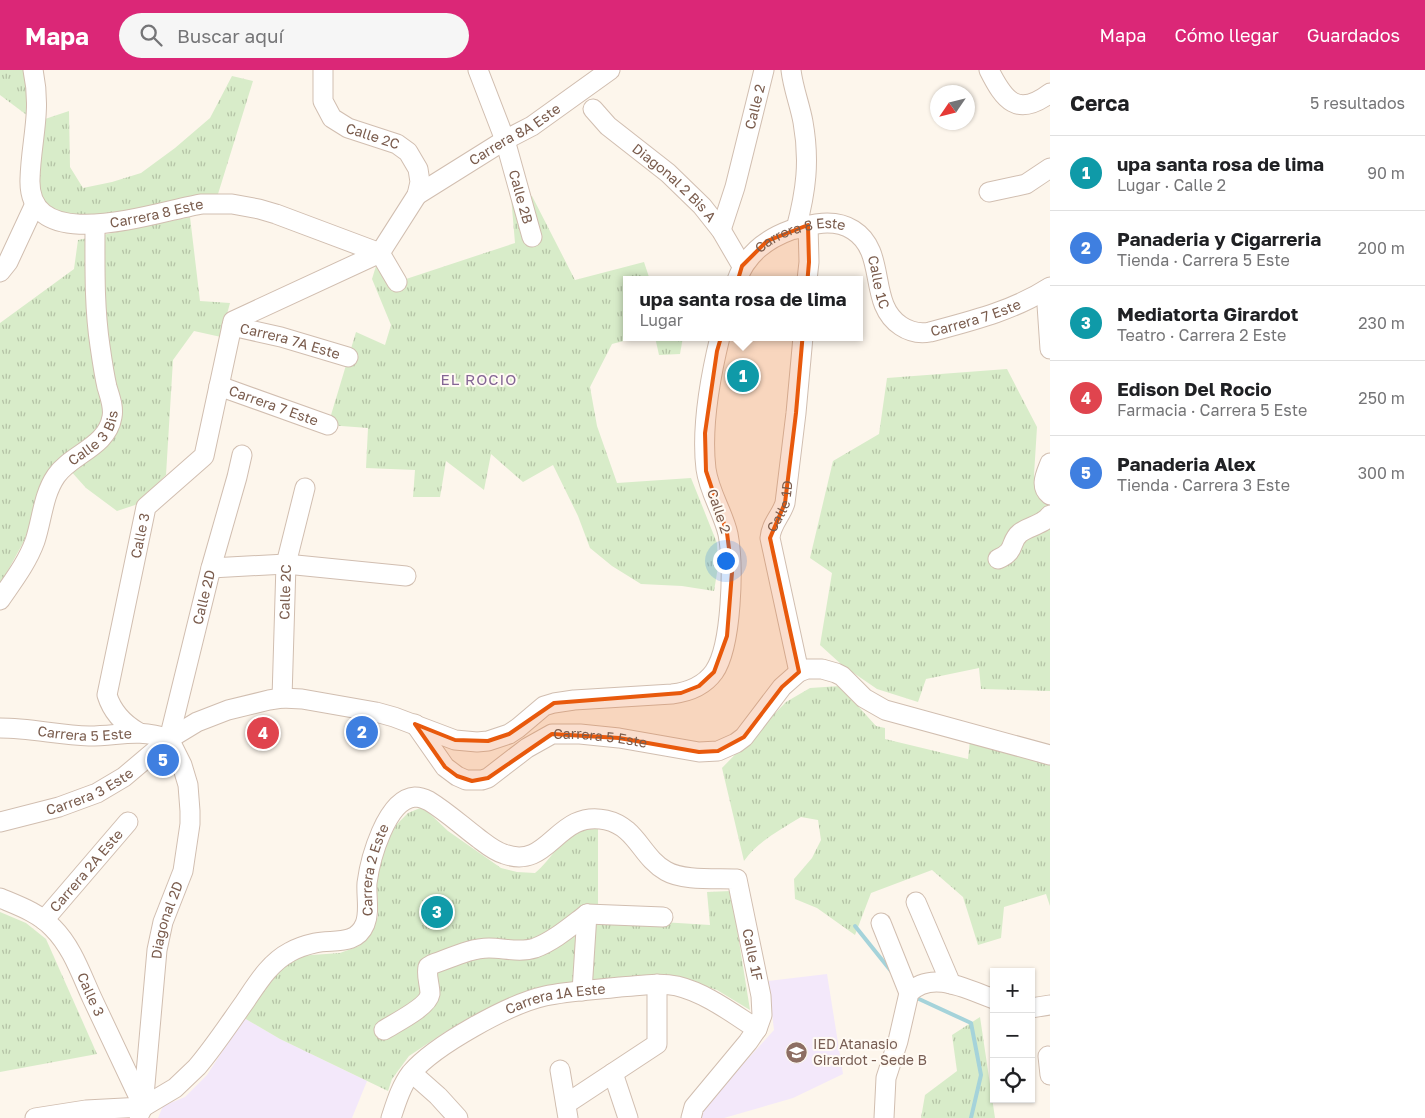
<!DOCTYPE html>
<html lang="es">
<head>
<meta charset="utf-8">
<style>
  body { margin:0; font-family:"Golos Text",sans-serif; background:#f6f6f6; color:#202124 }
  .controls { position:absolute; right:15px; bottom:15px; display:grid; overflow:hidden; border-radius:0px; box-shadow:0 1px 4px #0004 }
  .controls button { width:45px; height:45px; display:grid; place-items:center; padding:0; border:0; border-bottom:1px solid #e0e0e0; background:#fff; color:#202124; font:25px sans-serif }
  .compass { position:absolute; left:930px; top:15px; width:45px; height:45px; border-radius:50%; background:#fff; box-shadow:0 1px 4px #0004; rotate:235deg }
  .you { position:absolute; left:725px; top:490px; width:18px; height:18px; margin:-12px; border:4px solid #fff; border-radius:50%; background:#1a73e8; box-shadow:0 0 0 8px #1a73e833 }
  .badge { display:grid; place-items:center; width:32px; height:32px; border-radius:50%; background:#db2777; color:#fff; font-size:16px; font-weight:700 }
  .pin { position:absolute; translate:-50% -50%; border:2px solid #fff; box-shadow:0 1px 5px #0006 }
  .popup { position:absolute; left:623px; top:206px; width:240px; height:65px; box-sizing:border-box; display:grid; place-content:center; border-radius:0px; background:#fff; filter:drop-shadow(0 1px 4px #0005); font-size:16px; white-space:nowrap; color:#757577 }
  .popup b { font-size:19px; color:#202124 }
  .popup::after { content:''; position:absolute; left:50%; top:100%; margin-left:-10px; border:10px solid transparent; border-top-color:#fff }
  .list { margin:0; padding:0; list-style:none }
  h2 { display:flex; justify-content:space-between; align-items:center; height:65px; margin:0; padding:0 20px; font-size:21px }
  h2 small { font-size:16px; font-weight:400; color:#757577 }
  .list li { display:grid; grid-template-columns:32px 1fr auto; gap:15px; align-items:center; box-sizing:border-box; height:75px; padding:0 20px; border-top:1px solid #e0e0e0 }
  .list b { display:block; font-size:19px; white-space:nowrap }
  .list p { margin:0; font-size:16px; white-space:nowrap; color:#757577 }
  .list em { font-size:16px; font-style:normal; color:#757577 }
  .icon { flex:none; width:28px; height:28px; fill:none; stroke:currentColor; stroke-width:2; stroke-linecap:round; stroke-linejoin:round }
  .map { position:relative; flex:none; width:1050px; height:1048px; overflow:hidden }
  header { display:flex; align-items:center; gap:30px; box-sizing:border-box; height:70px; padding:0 25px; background:#db2777; color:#fff }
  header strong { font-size:24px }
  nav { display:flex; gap:28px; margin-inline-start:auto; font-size:18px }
  .search { width:350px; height:45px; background:#f6f6f6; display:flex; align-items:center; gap:12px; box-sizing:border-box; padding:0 18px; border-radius:28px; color:#757577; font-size:19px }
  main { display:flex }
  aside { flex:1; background:#fff }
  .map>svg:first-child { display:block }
  .education { fill:#f3e8fa }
  .grass { fill:url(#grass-tufts) }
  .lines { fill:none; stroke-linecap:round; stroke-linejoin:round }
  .stream { stroke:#a5d3da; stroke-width:4 }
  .minor-casing { stroke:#d1beb0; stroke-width:21 }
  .minor { stroke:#fff; stroke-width:19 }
  .marked { fill:#e8590c; fill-opacity:0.2; stroke:#e8590c; stroke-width:4; stroke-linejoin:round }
  .labels { text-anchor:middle; stroke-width:4; stroke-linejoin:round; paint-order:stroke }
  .street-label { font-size:14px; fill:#7a5c4d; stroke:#fffaf3 }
  .education-label { font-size:14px; fill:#785e54; stroke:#fffaf3; text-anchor:start }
  .neighbourhood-label { font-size:15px; letter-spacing:1px; fill:#846695; stroke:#fffaf3 }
</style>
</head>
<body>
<header>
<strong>Mapa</strong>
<div class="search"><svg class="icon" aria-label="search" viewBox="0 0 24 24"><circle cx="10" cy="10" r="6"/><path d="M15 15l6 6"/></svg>Buscar aquí</div>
<nav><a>Mapa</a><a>Cómo llegar</a><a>Guardados</a></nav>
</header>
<main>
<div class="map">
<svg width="1050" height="1048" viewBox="0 0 1050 1048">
  <defs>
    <pattern id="grass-tufts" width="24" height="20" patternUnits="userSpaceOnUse" patternTransform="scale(1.25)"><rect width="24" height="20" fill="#d8ecc9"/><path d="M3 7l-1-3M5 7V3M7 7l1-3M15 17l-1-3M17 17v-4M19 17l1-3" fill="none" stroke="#b4c2a5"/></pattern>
  </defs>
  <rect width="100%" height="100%" fill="#fdf6ec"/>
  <g class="education">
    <polygon points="827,904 843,1004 793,1028 724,1048 699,1048 697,1045 774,960 768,911"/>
    <polygon points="244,948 280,969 367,1011 352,1048 158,1048 163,1036 185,1027 207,1005"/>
  </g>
  <g class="grass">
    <polygon points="0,0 23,0 27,15 28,46 0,25"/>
    <polygon points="232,6 253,11 218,124 163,136 84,149 58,146 35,120 45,49 69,41 70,97 83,118 112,112 141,103 175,78 210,48"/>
    <polygon points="511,126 532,126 575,210 644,192 650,210 627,210 627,267 639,267 612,274 590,317 597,356 617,413 691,408 717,473 718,497 714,521 682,516 641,514 612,496 590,478 578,446 553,395 523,412 491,384 484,420 446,391 440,427 413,427 415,400 366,398 368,358 328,355 356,262 385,275 391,255 372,209 380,183 397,212 515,173"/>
    <polygon points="190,147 200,231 230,233 221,267 194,261 173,290 166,405 135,435 117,441 86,418 60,389 51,399 40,415 37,436 24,471 0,515 0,253 74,199 78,170"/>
    <polygon points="655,267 683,267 680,284 659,285"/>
    <polygon points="1007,299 1037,357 1034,405 1042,430 1050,435 1050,621 981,619 979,598 926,609 918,632 877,619 842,595 820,575 832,503 810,488 833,391 879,364 887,308"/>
    <path d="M 840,616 L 876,656 L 885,658 L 885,669 L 968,689 L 970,670 L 1050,691 L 1050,836 L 1046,824 L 1004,837 L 1001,868 L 978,875 L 963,827 L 932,800 L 871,823 L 855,865 L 817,838 L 795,829 L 794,809 L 812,788 L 821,770 L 818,750 L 801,747 C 780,760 758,771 744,791 L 722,698 L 786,632 L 810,618 Z"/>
    <path d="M 420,738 L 427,741 L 448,761 L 501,798 L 517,802 L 535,803 C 551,790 562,766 582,760 C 587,759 593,759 598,759 L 598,848 L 710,855 L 707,822 L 731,821 L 750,940 L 717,920 L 682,909 L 558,917 L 494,935 L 445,962 L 409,986 L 392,1009 L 388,1021 L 280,969 L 244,948 L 271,906 L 298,886 L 340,883 L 359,876 L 371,864 L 378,846 L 377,816 L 378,792 L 386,772 L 397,754 L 408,743 Z"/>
    <polygon points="0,842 26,853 46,869 97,984 0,1002"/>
    <polygon points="980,947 995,1048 921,1048 925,1025 957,1001 952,965"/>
  </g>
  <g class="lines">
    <g class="stream">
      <polyline points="855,856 891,901"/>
      <polyline points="919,929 971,953 981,1005 971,1048"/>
    </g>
    <defs>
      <g id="minor">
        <path id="s1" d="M 33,0 C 42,42 31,70 30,109 C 27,189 161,140 202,134 L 232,134 L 259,139 L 276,144 L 380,183 L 397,212"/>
        <path id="s2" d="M 323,0 L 323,31 L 332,48 L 348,58 L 397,74 L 408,82 L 418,99 L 420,112 L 417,125 L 380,183"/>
        <path id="s3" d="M 478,0 L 505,70 L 532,167"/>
        <path d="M 791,0 C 793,18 800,35 803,52 C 810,91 806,121 796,159"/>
        <path d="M 989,0 C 1004,30 1017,48 1050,23"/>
        <path id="s4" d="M 593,39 L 608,56 L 668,103 L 702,136 L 721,160 L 742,196"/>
        <polyline points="989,122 1026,114 1050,98"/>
        <path id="s5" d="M 417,125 L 505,70 L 532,56 L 610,0"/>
        <path id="s6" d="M 721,160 L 735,117 L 764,0"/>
        <polyline points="0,202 8,192 35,134"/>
        <path id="s7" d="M 737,210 C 746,185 766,169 791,160 C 811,154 834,148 853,160 C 888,182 867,234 901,256 C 910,262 919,264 930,262 C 971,251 1013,241 1050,217"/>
        <polyline points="807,210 809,192 808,155"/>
        <polyline points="1046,220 1050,279"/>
        <path id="s8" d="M 232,256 L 281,267 L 348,287"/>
        <path id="s9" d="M 219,316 L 328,355"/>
        <path d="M 1050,393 C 1046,404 1039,416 1050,425"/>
        <path d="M 998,489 C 1017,481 1009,472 1020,463 C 1029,456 1043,455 1050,445"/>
        <polyline points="211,498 286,494 406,506"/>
        <path id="s10" d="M 0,530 C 13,511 27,493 35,471 C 42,450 43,425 56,406 C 71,384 107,377 112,347 C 114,337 110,327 107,317 C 104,304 102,290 100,276 C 94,236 95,195 95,155"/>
        <path id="s11" d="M 799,602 L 770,468 C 771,454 781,446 785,433 L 796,343 L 803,267"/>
        <path id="s12" d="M 282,628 L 286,494 L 305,418"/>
        <path id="s13" d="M 415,654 L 445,697 L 457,706 L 466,710 L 482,710 L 488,708 L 527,678 L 552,664 L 580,664 L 619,668 L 699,682 L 718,681 L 736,673 L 744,667 L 782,617 L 799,602 L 807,599 L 822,599 L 836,603 L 842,606 L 864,628 L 885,640 L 1050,685"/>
        <path id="s14" d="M 0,658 C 30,658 59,665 89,666 C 120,666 137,658 169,669"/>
        <path id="s15" d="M 138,662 C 124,654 112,641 107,625 L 146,437 L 204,386 L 233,251 L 380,183"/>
        <path id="s16" d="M 169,669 L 211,498 L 237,407 L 242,385"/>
        <path id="s17" d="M 0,752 L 59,737 L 97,723 L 124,707 L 169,669 L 197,652 L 228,640 L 269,630 L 282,628 L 302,629 L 376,642 L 394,647 L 455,670 L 477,672 L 488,671 L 509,664 L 518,658 L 544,636 L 554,633 L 574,630 L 672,624 C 688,622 704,616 714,602 C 732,576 734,495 728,464 C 723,442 709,422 706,399 C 701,358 710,308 720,267"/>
        <path id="s18" d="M 0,828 C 19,836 39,843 53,858 C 72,877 81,904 92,928 C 109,964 126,1000 143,1036"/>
        <polyline points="916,832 951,914"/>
        <polyline points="587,844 663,847"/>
        <path id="s19" d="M 44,850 L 128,752"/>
        <polyline points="881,853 909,923"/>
        <polyline points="582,921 587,844"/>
        <polyline points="1031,938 1050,935"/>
        <path d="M 384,960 C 395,953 428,937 430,924 C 430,915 426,906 428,897 L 433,894 C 451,888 470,878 489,878 C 504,878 520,883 535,878 C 554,871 571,856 587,844"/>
        <polyline points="1048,986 1050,1005"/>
        <polyline points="560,1000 568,1048"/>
        <polyline points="412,1003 438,1026 458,1048"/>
        <polyline points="613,1003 628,1048"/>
        <polyline points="566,1034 657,974 657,914"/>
        <path id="s20" d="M 139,1045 L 143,1037 L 157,880 L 163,852 L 183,801 L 190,754 L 190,741 L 188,715 L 182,695 L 169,669"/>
        <path id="s21" d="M 35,1048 L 86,1040 L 143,1037 L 175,1018 L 197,997 C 214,977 229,954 244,933 C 257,914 269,893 290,882 C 297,878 306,875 315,873 C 333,869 356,876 365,854 C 370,842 366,826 367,813 C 370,790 386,729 415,727 C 420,727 425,729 429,731 C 447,742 462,756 478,768 C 486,774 494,781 504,784 C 550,801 556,739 606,750 C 637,757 641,787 666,801 C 683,811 716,808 737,809 L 761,926 L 762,945 L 757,959 L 748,972 L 694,1037 L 691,1048"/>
        <path id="s22" d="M 391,1048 C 396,1033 401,1016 411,1003 C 435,975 509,934 545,926 C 569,921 595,920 620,917 C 639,916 658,912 677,916 C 706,923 732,943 757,959"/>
        <path d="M 884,1048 L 886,1008 L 898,971 L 909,923 C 932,899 968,920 994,929"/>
      </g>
    </defs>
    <use href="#minor" class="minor-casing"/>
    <use href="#minor" class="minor"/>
  </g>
  <path class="marked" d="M 808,155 L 809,192 L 796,343 L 785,433 L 770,468 L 799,602 L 782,617 L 744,667 L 718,681 L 699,682 L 619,668 L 552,664 L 488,708 L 472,711 L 457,706 L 445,697 L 415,654 L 455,670 L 488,671 L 509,664 L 554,633 L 681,623 L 699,616 L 714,602 L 727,566 L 732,502 L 727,463 L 706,401 L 705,363 L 717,281 L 742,196 L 767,171 Z"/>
  <defs>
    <symbol id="school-disc" viewBox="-11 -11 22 22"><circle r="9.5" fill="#8d6e63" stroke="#fffaf3"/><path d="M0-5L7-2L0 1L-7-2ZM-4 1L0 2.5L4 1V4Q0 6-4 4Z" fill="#fff"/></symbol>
  </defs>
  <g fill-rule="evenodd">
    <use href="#school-disc" x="784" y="970" width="25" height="25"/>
  </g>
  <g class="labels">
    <g class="street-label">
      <text dy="5" stroke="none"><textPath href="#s6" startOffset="128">Calle 2</textPath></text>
      <text dy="5" stroke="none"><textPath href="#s5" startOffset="115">Carrera 8A Este</textPath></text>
      <text dy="5" stroke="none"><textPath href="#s2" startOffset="95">Calle 2C</textPath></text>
      <text dy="5" stroke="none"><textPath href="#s4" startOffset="110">Diagonal 2 Bis A</textPath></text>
      <text dy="5" stroke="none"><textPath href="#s3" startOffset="134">Calle 2B</textPath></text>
      <text dy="5" stroke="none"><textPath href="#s1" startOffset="264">Carrera 8 Este</textPath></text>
      <text dy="5" stroke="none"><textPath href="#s7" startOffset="84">Carrera 8 Este</textPath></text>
      <text dy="5" stroke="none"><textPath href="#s7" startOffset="200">Calle 1C</textPath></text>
      <text dy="5" stroke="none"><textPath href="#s7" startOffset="329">Carrera 7 Este</textPath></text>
      <text dy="5" stroke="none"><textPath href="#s8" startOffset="60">Carrera 7A Este</textPath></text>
      <text dy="5" stroke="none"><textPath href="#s9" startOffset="58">Carrera 7 Este</textPath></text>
      <text dy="5" stroke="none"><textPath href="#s10" startOffset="192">Calle 3 Bis</textPath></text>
      <text dy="5" stroke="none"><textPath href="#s11" startOffset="171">Calle 1D</textPath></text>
      <text transform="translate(719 441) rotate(71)" y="5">Calle 2</text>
      <text dy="5" stroke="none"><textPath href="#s15" startOffset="212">Calle 3</textPath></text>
      <text dy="5" stroke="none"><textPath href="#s12" startOffset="106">Calle 2C</textPath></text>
      <text dy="5" stroke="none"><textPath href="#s16" startOffset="146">Calle 2D</textPath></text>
      <text dy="5" stroke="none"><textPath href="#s14" startOffset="85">Carrera 5 Este</textPath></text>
      <text dy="5" stroke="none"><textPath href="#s13" startOffset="226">Carrera 5 Este</textPath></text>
      <text dy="5" stroke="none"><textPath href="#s17" startOffset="95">Carrera 3 Este</textPath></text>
      <text dy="5" stroke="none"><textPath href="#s19" startOffset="65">Carrera 2A Este</textPath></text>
      <text dy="5" stroke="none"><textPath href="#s21" startOffset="464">Carrera 2 Este</textPath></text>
      <text dy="5" stroke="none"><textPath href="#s20" startOffset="198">Diagonal 2D</textPath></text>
      <text dy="5" stroke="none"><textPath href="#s21" startOffset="1004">Calle 1F</textPath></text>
      <text dy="5" stroke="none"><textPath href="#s18" startOffset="138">Calle 3</textPath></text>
      <text dy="5" stroke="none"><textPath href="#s22" startOffset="215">Carrera 1A Este</textPath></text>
    </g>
    <g class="education-label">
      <text x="813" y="979">IED Atanasio<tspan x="813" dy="16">Girardot - Sede B</tspan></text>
    </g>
    <g class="neighbourhood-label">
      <text x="479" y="315">EL ROCIO</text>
    </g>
  </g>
</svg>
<div class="controls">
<button>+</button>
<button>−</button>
<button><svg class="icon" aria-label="locate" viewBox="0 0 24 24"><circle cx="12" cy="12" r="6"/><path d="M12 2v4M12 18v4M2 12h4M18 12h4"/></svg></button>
</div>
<svg class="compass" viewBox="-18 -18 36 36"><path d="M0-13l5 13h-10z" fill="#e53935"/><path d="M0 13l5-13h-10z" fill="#757577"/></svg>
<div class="you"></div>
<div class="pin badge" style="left:743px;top:306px;background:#0f9aa8">1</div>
<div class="popup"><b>upa santa rosa de lima</b>Lugar</div>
<div class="pin badge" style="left:362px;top:662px;background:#3f7fe0">2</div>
<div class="pin badge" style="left:437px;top:842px;background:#0f9aa8">3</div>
<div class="pin badge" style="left:263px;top:663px;background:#e0444e">4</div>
<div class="pin badge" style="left:163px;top:690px;background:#3f7fe0">5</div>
</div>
<aside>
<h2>Cerca<small>5 resultados</small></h2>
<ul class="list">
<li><span class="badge" style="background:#0f9aa8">1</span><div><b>upa santa rosa de lima</b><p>Lugar · Calle 2</p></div><em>90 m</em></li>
<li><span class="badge" style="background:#3f7fe0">2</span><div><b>Panaderia y Cigarreria</b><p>Tienda · Carrera 5 Este</p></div><em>200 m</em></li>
<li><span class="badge" style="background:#0f9aa8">3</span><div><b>Mediatorta Girardot</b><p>Teatro · Carrera 2 Este</p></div><em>230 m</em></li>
<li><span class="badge" style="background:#e0444e">4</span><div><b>Edison Del Rocio</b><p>Farmacia · Carrera 5 Este</p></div><em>250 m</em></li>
<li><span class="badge" style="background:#3f7fe0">5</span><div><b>Panaderia Alex</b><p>Tienda · Carrera 3 Este</p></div><em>300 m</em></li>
</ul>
</aside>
</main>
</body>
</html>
